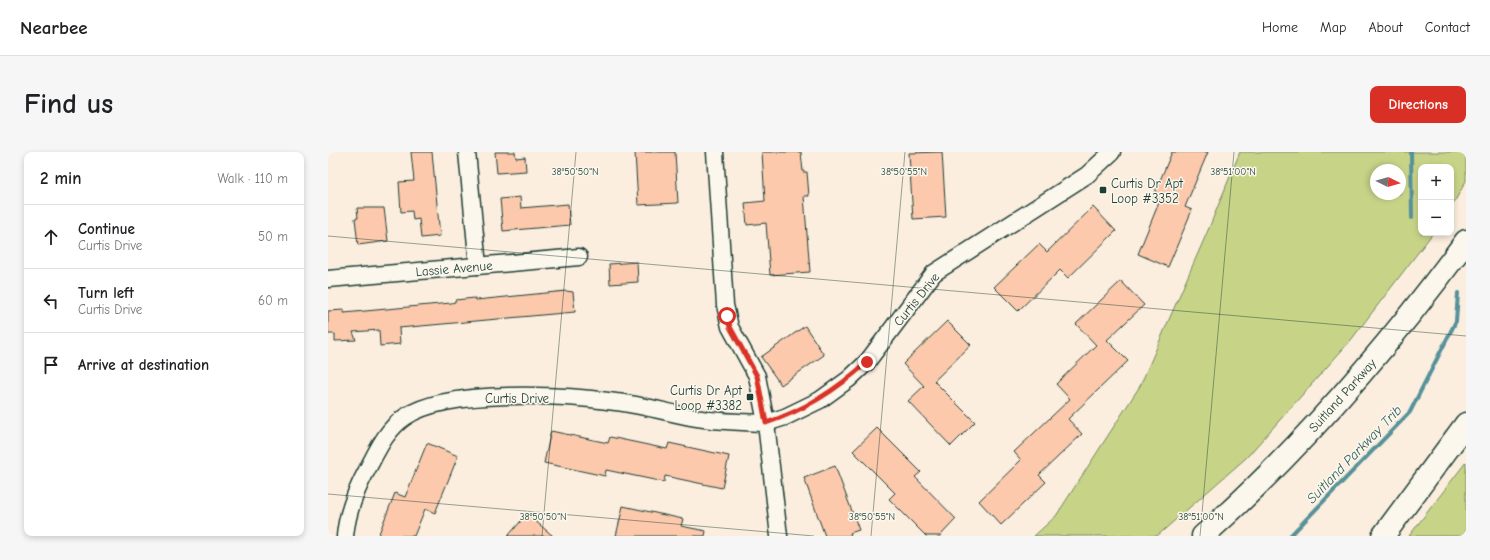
<!DOCTYPE html>
<html lang="en">
<head>
<meta charset="utf-8">
<style>
  body { margin:0; font-family:"Comic Neue",sans-serif; background:#f6f6f6; color:#202124 }
  .controls { position:absolute; right:12px; top:12px; display:grid; overflow:hidden; border-radius:8px; box-shadow:0 2px 6px #0003 }
  .controls button { width:36px; height:36px; display:grid; place-items:center; padding:0; border:0; border-bottom:1px solid #e0e0e0; background:#fff; color:#202124; font:20px sans-serif }
  .compass { position:absolute; left:1042px; top:12px; width:36px; height:36px; border-radius:50%; background:#fff; box-shadow:0 2px 6px #0003; rotate:95deg }
  .stop { position:absolute; width:12px; height:12px; margin:-9px; border:3px solid #d93025; border-radius:50%; background:#fff }
  .stop.end { background:#d93025; border-color:#fff; box-shadow:0 1px 4px #0008 }
  .list { margin:0; padding:0; list-style:none }
  h2 { display:flex; justify-content:space-between; align-items:center; height:52px; margin:0; padding:0 16px; font-size:17px }
  h2 small { font-size:13px; font-weight:400; color:#757577 }
  .list li { display:grid; grid-template-columns:26px 1fr auto; gap:12px; align-items:center; box-sizing:border-box; height:64px; padding:0 16px; border-top:1px solid #e0e0e0 }
  .list b { display:block; font-size:15px; white-space:nowrap }
  .list p { margin:0; font-size:13px; white-space:nowrap; color:#757577 }
  .list em { font-size:13px; font-style:normal; color:#757577 }
  .icon { flex:none; width:22px; height:22px; fill:none; stroke:currentColor; stroke-width:2; stroke-linecap:round; stroke-linejoin:round }
  .map { position:relative; flex:none; width:1138px; height:384px; overflow:hidden; border-radius:8px }
  header { display:flex; align-items:center; gap:24px; box-sizing:border-box; height:56px; padding:0 20px; background:#fff; border-bottom:1px solid #e0e0e0 }
  header strong { font-size:19px }
  nav { display:flex; gap:22px; margin-inline-start:auto; font-size:14px }
  .intro { display:flex; align-items:center; justify-content:space-between; box-sizing:border-box; height:96px; padding:0 24px }
  h1 { margin:0; font-size:28px }
  .button { padding:10px 18px; border-radius:8px; background:#d93025; color:#fff; font-size:14px; font-weight:700 }
  main { display:flex; gap:24px; padding:0 24px }
  aside { flex:1; background:#fff; border-radius:8px; box-shadow:0 2px 6px #0003 }
  .map>svg:first-child { display:block }
  .green { fill:#c7d488; stroke:#73885e; fill-rule:evenodd }
  .lines { fill:none; stroke-linecap:round; stroke-linejoin:round }
  .stream { stroke:#579199; stroke-width:4 }
  .building { fill:#fcc9ac; stroke:#1f3d34 }
  .minor-casing { stroke:#1f3d34; stroke-width:19 }
  .trunk-casing { stroke:#1f3d34; stroke-width:25 }
  .minor { stroke:#fbf7ec; stroke-width:16 }
  .trunk { stroke:#fbf7ec; stroke-width:22 }
  .route { stroke:#d93025; stroke-width:5 }
  .ticks { fill:none; stroke:#1f3d34; stroke-width:1; stroke-opacity:0.45 }
  .poi-dot { fill:#1f3d34; stroke:#fbf7ec; stroke-width:1.5 }
  .labels { text-anchor:middle; stroke-width:3; stroke-linejoin:round; paint-order:stroke }
  .poi-label { font-size:13px; fill:#1f3d34; stroke:#fbf7ec; text-anchor:start }
  .street-label { font-size:13px; fill:#1f3d34; stroke:#fbf7ec }
  .water-label { font-size:14px; font-style:italic; fill:#36605e; stroke:#fbf7ec }
  .ticks-label { font-size:10px; text-anchor:middle; fill:#1f3d34; stroke:#fbf7ec; stroke-width:3; stroke-linejoin:round; paint-order:stroke }
</style>
</head>
<body>
<header>
<strong>Nearbee</strong>
<nav><a>Home</a><a>Map</a><a>About</a><a>Contact</a></nav>
</header>
<div class="intro"><h1>Find us</h1><a class="button">Directions</a></div>
<main>
<aside>
<h2>2 min<small>Walk · 110 m</small></h2>
<ul class="list">
<li><svg class="icon" aria-label="ahead" viewBox="0 0 24 24"><path d="M12 20V5M6 11l6-6 6 6"/></svg><div><b>Continue</b><p>Curtis Drive</p></div><em>50 m</em></li>
<li><svg class="icon" aria-label="left" viewBox="0 0 24 24"><path d="M17 20v-9H6M10 6l-5 5 5 5"/></svg><div><b>Turn left</b><p>Curtis Drive</p></div><em>60 m</em></li>
<li><svg class="icon" aria-label="arrive" viewBox="0 0 24 24"><path d="M6 21V4h12l-3 4 3 4H6"/></svg><div><b>Arrive at destination</b></div></li>
</ul>
</aside>
<div class="map">
<svg width="1138" height="384" viewBox="0 0 1138 384">
  <rect width="100%" height="100%" fill="#fbeedf"/>
  <filter id="ink" filterUnits="userSpaceOnUse"><feTurbulence type="fractalNoise" baseFrequency=".025" numOctaves="2"/><feDisplacementMap in="SourceGraphic" scale="8" xChannelSelector="R" yChannelSelector="G"/><feConvolveMatrix kernelMatrix="1 2 1 2 8 2 1 2 1" color-interpolation-filters="sRGB"/></filter>
  <g filter="url(#ink)">
    <g class="green">
      <path d="M 912,0 L 1138,0 L 1138,29 L 1123,56 L 1123,15 L 1093,15 L 1093,81 L 1105,81 L 1023,188 L 918,306 L 829,384 L 706,384 L 728,364 L 812,234 L 881,76 ZM 1048,18 L 1072,18 L 1072,42 L 1048,42 Z"/>
      <polygon points="1138,310 1138,384 1081,384"/>
    </g>
    <g class="lines">
      <g class="stream">
        <polyline points="1083,0 1084,66"/>
        <polyline points="962,384 1082,260 1128,169 1130,141"/>
      </g>
    </g>
    <g class="building">
      <polygon points="83,0 104,0 112,84 93,86 91,67 85,68 84,59 73,60 71,30 86,29"/>
      <polygon points="167,0 187,0 188,6 197,5 198,19 169,21"/>
      <polygon points="307,0 347,0 350,51 310,53"/>
      <polygon points="434,0 473,0 475,20 479,20 481,44 476,44 482,120 442,123 438,71 419,73 417,51 437,49"/>
      <polygon points="614,0 618,65 585,67 581,1"/>
      <polygon points="844,0 880,0 857,55 864,58 840,115 810,102 832,48 825,45"/>
      <polygon points="192,45 193,56 240,52 242,73 175,79 172,47"/>
      <polygon points="765,55 788,79 740,126 732,118 690,159 666,135 711,92 719,100"/>
      <polygon points="29,56 56,56 60,89 30,93 27,66 30,66"/>
      <polygon points="309,110 310,130 282,132 281,112"/>
      <polygon points="793,129 816,153 779,188 800,209 740,267 754,282 711,323 718,330 673,373 651,349 693,308 686,300 742,247 728,232 768,193 748,172"/>
      <polygon points="238,139 245,140 247,160 71,176 72,192 52,194 51,178 25,180 28,188 7,189 7,182 0,182 0,159 16,158 16,161 123,151 127,150 127,148 147,146 148,148"/>
      <polygon points="619,169 643,193 606,229 647,270 623,294 580,249 596,234 575,212"/>
      <polygon points="477,174 496,203 453,233 433,205"/>
      <polygon points="549,276 593,320 587,325 628,367 612,384 598,384 561,347 567,341 525,299"/>
      <polygon points="223,279 280,291 282,285 339,297 341,291 401,304 394,336 337,324 336,330 278,318 277,324 216,311"/>
      <polygon points="99,291 130,304 107,361 97,357 86,384 50,384 67,341 77,345"/>
      <polygon points="507,314 531,378 522,381 523,384 497,384 476,326"/>
      <polygon points="295,354 355,367 353,374 378,379 377,384 288,384"/>
      <polygon points="199,362 225,384 180,384"/>
    </g>
    <g class="lines">
      <defs>
        <g id="minor">
          <polyline points="139,0 150,114"/>
          <polyline points="387,0 397,153 402,175 429,224 438,271 457,265 492,248 521,227 539,210 606,121 759,23 784,0"/>
          <polyline points="0,127 251,105"/>
          <path d="M 17,384 C 19,361 29,336 40,316 C 50,297 59,277 77,265 C 119,236 238,243 288,250 C 315,253 341,261 368,266 C 391,270 415,270 438,271 L 451,384"/>
        </g>
        <g id="trunk">
          <path d="M 875,384 C 974,296 1060,195 1138,89"/>
          <polyline points="1055,384 1138,272"/>
        </g>
      </defs>
      <use href="#minor" class="minor-casing"/>
      <use href="#trunk" class="trunk-casing"/>
      <use href="#minor" class="minor"/>
      <use href="#trunk" class="trunk"/>
    </g>
  </g>
  <g class="lines" filter="url(#ink)">
    <path class="route" d="M 399,164 L 402,175 L 429,224 L 438,271 C 477,258 509,238 539,210"/>
  </g>
  <path class="ticks" d="M 0,84 L 1138,184M 0,342 L 486,384M 214,384 L 248,0M 543,384 L 577,0M 872,384 L 906,0"/>
  <g class="poi-dot">
    <rect x="771" y="34" width="8" height="8" rx="2"/>
    <rect x="418" y="241" width="8" height="8" rx="2"/>
  </g>
  <g class="labels">
    <g class="poi-label">
      <text x="783" y="36">Curtis Dr Apt<tspan x="783" dy="15">Loop #3352</tspan></text>
      <text x="414" y="243" text-anchor="end">Curtis Dr Apt<tspan x="414" dy="15">Loop #3382</tspan></text>
    </g>
    <g class="street-label">
      <text transform="translate(126 116) rotate(-5)" y="5">Lassie Avenue</text>
      <text transform="translate(588 147) rotate(-51)" y="5">Curtis Drive</text>
      <text transform="translate(1014 243) rotate(-48)" y="5">Suitland Parkway</text>
      <text x="189" y="251">Curtis Drive</text>
    </g>
    <g class="water-label">
      <text transform="translate(1026 302) rotate(-46)" y="5">Suitland Parkway Trib</text>
    </g>
  </g>
  <g class="ticks-label">
    <text x="247" y="23">38°50'50"N</text>
    <text x="576" y="23">38°50'55"N</text>
    <text x="905" y="23">38°51'00"N</text>
    <text x="215" y="368">38°50'50"N</text>
    <text x="544" y="368">38°50'55"N</text>
    <text x="873" y="368">38°51'00"N</text>
  </g>
</svg>
<div class="controls">
<button>+</button>
<button>−</button>
</div>
<svg class="compass" viewBox="-18 -18 36 36"><path d="M0-13l5 13h-10z" fill="#e53935"/><path d="M0 13l5-13h-10z" fill="#757577"/></svg>
<div class="stop" style="left:399px;top:164px"></div>
<div class="stop end" style="left:539px;top:210px"></div>
</div>
</main>
</body>
</html>
